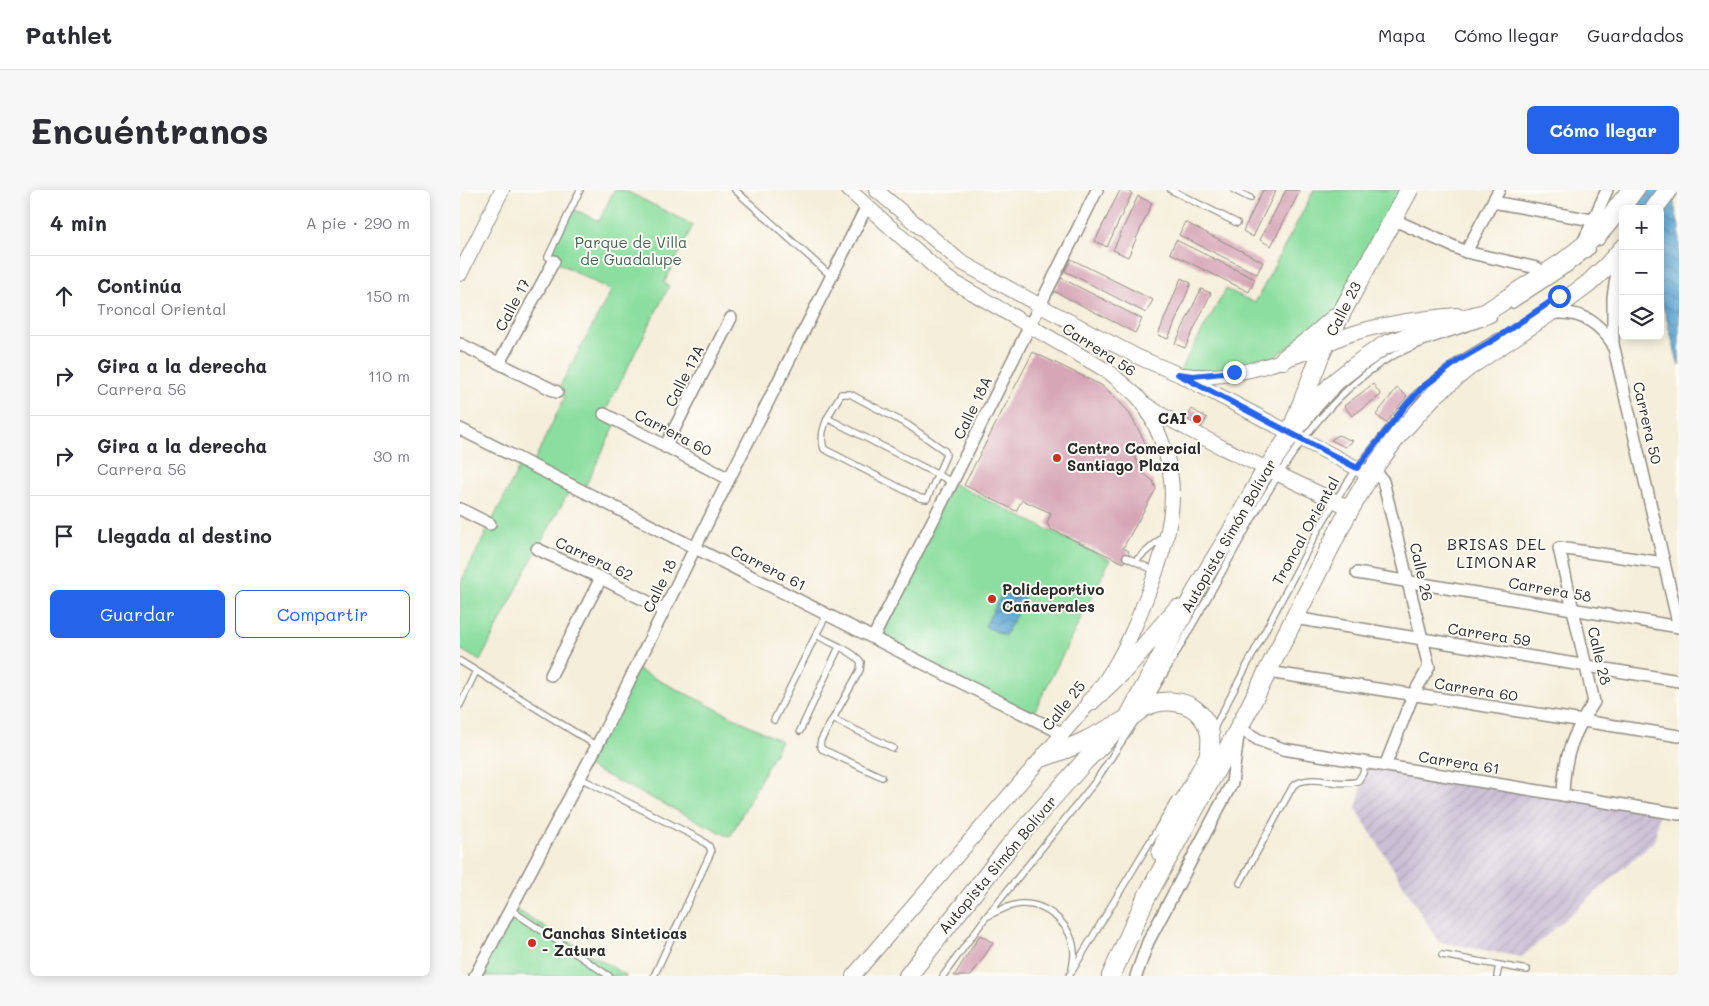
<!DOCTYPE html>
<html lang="es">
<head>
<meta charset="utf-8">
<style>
  body { margin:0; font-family:Mali,sans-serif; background:#f7f7f7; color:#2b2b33 }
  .controls { position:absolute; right:15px; top:15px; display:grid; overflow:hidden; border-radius:8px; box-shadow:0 2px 12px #0003 }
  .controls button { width:45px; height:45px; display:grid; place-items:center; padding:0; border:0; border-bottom:1px solid #e1e1e2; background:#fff; color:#2b2b33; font:25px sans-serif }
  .stop { position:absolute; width:15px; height:15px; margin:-11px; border:4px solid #2563eb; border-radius:50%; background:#fff }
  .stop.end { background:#2563eb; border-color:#fff; box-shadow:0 1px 5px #0008 }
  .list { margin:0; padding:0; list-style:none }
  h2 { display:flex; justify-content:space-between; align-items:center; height:65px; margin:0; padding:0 20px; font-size:21px }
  h2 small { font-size:16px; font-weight:400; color:#7c7c81 }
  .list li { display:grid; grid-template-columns:32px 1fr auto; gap:15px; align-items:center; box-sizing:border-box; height:80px; padding:0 20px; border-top:1px solid #e1e1e2 }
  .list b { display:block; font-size:19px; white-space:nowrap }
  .list p { margin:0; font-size:16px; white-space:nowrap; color:#7c7c81 }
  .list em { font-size:16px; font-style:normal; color:#7c7c81 }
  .actions { display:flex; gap:10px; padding:15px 20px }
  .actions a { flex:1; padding:11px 0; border:1px solid #2563eb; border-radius:8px; text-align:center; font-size:18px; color:#2563eb }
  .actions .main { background:#2563eb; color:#fff }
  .icon { flex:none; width:28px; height:28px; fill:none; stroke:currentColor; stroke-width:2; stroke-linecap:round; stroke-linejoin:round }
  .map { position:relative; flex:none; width:1219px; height:786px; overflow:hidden; border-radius:8px }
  header { display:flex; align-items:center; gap:30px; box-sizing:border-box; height:70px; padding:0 25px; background:#fff; border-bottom:1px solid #e1e1e2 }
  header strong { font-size:24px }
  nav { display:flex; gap:28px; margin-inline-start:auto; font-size:18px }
  .intro { display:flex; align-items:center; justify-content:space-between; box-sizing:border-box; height:120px; padding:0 30px }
  h1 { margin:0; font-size:35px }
  .button { padding:12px 22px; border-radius:8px; background:#2563eb; color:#fff; font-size:18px; font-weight:700 }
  main { display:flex; gap:30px; padding:0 30px }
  aside { flex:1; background:#fff; border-radius:8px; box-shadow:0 2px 12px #0003 }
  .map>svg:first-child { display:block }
  .industrial { fill:url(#industrial-furrows) }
  .green { fill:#8bde9f; stroke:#5b8465 }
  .water { fill:url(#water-waves); stroke:#42687e }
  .building { fill:#d6a5b6 }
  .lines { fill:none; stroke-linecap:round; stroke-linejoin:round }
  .service-casing { stroke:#908c82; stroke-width:8 }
  .minor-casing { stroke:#908c82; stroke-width:14 }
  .tertiary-casing { stroke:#908c82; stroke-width:16 }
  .primary-casing { stroke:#908c82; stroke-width:20 }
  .trunk-casing { stroke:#908c82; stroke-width:20 }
  .service { stroke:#fff; stroke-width:5.5 }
  .minor { stroke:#fff; stroke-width:11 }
  .tertiary { stroke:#fff; stroke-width:14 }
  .primary { stroke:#fff; stroke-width:18 }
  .trunk { stroke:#fff; stroke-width:18 }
  .route { stroke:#2563eb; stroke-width:6 }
  .poi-dot { fill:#c8321e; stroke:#fdfcf7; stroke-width:2 }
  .labels { text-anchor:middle; stroke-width:4; stroke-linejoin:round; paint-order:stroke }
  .park-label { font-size:15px; fill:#48614e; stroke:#fdfcf7 }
  .street-label { font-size:15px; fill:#2b2b2b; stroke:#fdfcf7 }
  .poi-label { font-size:15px; font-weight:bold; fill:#2b2b2b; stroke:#fdfcf7; text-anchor:start }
  .neighbourhood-label { font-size:16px; letter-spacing:1px; fill:#2b2b2b; stroke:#fdfcf7 }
</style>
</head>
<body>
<header>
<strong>Pathlet</strong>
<nav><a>Mapa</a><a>Cómo llegar</a><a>Guardados</a></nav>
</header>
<div class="intro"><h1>Encuéntranos</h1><a class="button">Cómo llegar</a></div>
<main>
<aside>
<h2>4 min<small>A pie · 290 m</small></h2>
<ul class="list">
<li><svg class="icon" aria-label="ahead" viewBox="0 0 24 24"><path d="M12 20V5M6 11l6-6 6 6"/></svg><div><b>Continúa</b><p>Troncal Oriental</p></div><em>150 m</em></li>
<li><svg class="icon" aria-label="right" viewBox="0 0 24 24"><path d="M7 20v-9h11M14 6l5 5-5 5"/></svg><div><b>Gira a la derecha</b><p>Carrera 56</p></div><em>110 m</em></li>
<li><svg class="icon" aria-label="right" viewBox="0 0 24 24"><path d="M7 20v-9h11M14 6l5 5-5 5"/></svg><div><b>Gira a la derecha</b><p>Carrera 56</p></div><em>30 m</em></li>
<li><svg class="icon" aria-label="arrive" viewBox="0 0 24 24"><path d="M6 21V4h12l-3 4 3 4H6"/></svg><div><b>Llegada al destino</b></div></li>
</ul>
<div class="actions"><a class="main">Guardar</a><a>Compartir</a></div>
</aside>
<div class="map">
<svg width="1219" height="786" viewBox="0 0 1219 786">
  <defs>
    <pattern id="industrial-furrows" width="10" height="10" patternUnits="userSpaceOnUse" patternTransform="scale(1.25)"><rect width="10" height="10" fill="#cbbfd5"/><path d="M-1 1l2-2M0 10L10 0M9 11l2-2" fill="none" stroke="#aea4b7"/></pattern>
    <pattern id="water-waves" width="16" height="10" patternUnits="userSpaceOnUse" patternTransform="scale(1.25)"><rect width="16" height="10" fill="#5aa4d2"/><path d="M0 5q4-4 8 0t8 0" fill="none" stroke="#4b86ab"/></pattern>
  </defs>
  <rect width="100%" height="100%" fill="#fdfcf7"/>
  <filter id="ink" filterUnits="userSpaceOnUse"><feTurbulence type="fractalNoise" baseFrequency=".02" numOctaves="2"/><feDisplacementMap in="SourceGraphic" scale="10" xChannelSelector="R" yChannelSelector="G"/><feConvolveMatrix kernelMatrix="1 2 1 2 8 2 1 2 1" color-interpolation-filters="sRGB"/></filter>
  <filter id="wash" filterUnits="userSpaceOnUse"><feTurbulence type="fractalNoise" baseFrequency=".0096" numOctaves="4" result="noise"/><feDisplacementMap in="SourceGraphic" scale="20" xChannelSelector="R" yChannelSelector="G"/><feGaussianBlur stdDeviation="1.12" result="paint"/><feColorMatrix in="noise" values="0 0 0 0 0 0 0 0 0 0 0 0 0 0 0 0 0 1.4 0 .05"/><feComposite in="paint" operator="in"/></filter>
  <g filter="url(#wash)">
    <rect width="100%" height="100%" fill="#f5eeda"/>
    <polygon class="industrial" points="908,573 1199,620 1195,650 1062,767 979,752 896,619"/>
    <g class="green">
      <polygon points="154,0 164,0 233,35 204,93 209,96 144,224 157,231 123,301 112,296 77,359 20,471 0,459 0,394 63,270 72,275 105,207 97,202 151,101 88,67 111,18 139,31"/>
      <polygon points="854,0 949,0 883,120 799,177 718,184 766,99 795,113"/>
      <polygon points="492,293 650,370 571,528 413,448"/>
      <polygon points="176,479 321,551 270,647 127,576"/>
      <polygon points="52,717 167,786 15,786"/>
    </g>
    <g class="water">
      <polygon points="1174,0 1211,0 1219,37 1219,176 1200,104 1200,19 1178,19"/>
      <polygon points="545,397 565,408 545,446 525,436"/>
    </g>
    <g id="blocks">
      <g class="building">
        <polygon points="660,0 665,0 672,3 647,57 635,51"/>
        <polygon points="803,0 816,0 793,47 783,41"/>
        <polygon points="826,0 840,1 811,56 800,50"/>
        <polygon points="678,6 692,13 668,67 653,60"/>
        <polygon points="725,32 803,72 797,84 719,45"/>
        <polygon points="716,50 795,89 789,102 710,63"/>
        <polygon points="611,69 693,110 686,123 605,81"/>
        <polygon points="601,88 682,129 675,143 594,101"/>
        <polygon points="721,88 731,93 708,149 698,145"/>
        <polygon points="741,99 751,103 725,158 715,154"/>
        <polygon points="573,162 641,195 652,204 668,221 683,248 686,256 677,259 674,265 683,283 693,291 696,299 663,358 669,361 664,373 590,339 587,333 591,323 562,310 556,321 504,295"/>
        <polygon points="913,194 921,205 892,226 884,216"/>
        <polygon points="937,198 947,206 926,233 916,225"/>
        <polygon points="732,219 747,228 741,238 726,230"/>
        <polygon points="878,245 893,251 885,257 871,250"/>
        <polygon points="520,745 533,753 511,786 494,786"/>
      </g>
    </g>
  </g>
  <g filter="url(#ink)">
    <use href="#blocks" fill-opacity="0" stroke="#908c82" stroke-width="1"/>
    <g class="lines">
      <defs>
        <g id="service">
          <polyline points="275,0 371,86"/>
          <polyline points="711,0 777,33"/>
          <polyline points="774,0 790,8"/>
          <polyline points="1168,19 1182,0"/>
          <polyline points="1140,52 1163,25"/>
          <polyline points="88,67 120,0"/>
          <polyline points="1053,115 1108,79 1132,60"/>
          <path d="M 381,204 L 390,204 L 448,235 L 485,261 L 486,265 L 467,309 L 460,308 L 364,259 C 357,240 372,220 381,204 Z"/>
          <polyline points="367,228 492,292"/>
          <polyline points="666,367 695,381"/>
          <polyline points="675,371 703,347"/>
          <polyline points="356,445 367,424"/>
          <polyline points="0,471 137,556"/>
          <path d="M 688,512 C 714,467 740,422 765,377 C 807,302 853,214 929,168 C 955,153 997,142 1025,132 L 1033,128"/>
          <polyline points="0,515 16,481"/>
          <polyline points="373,529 433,558"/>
          <path d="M 314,530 L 356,445 C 369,452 393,461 401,472 L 400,480 L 361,550 L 360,555 L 362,559 L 422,587"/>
          <polyline points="753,540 856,344 875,311 897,278 956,204 999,170 1039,146"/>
          <polyline points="340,541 379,457"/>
          <polyline points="120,588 240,649 249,656 251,662 194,786"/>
          <path d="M 780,693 L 833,596 C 850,582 877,598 898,591 L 903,583 L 905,572"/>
          <polyline points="51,720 149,786"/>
          <path d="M 528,726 C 539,720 549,715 561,714 C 588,713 613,736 614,763 C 614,768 613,774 612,779"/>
          <polyline points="982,765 1067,780"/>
          <polyline points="483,786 526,727 635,592 676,530"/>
          <polyline points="609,786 715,610"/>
          <polyline points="1037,786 1039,775"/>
        </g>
        <g id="minor">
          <polyline points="1033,12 1132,30"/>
          <polyline points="932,29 1006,62 1077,78 1083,84"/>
          <polyline points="1123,53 1147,0"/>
          <polyline points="1006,62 1039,0"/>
          <polyline points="1160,63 1153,107 1153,154 1219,437"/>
          <path d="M 1089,124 C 1117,119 1138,131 1153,154"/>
          <polyline points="0,154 97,202"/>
          <polyline points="39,173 94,71"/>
          <polyline points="144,224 269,289"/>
          <polyline points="0,239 603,544"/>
          <polyline points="205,257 271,128"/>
          <polyline points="914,279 923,291 969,477 953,505 925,576"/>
          <polyline points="0,319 30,334"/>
          <polyline points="77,359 141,388 204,420"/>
          <polyline points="897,383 1219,437"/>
          <polyline points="834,428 1219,491"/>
          <polyline points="413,448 492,293 637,0"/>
          <polyline points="808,482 1219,546"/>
          <polyline points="91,485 141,388"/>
          <path d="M 1103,605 C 1104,566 1112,545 1134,512 L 1099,358 L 1204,373"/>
          <polyline points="15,786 141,548 269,289 407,16"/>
          <polyline points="676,786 688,752 772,593 779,538 799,550 823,559 1219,624"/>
        </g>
        <g id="tertiary">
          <polyline points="389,0 487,88 649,182 676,205 683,213 702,225 763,258 890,318"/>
          <polyline points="416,0 501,72 588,120 678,167 718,184 910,285"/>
          <polyline points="0,84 42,0"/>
          <path d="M 725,185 C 763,191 813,175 849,161 C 862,157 874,150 888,145 C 923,133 961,128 997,125"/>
          <path d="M 393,786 L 630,512 C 639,500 648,487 656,474 C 670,450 680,424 690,398 C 717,327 724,281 683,213"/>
        </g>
        <g id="primary">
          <polyline points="823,170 852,148 877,126"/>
          <polyline points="831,241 860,166 883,120 949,0"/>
        </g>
        <g id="trunk">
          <polyline points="1194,19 1208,0"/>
          <polyline points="630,512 662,482 717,419"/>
          <path d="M 584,567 C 598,562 613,557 627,550 C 640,543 654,537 667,529 C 673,526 678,522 683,518 C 702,508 729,509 742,527 C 752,539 752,553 748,567 L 710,637 L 701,663"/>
          <polyline points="448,786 549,657 624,572 668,528 742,390 770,344 801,288 831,244 855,213 876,191 900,172 925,155 978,136 1025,123 1103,72 1133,48 1171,0"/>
          <polyline points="651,786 685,710 779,538 886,326 916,275 938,245 973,206 1008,177 1086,125 1128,94 1147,76 1163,58"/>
        </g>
      </defs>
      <use href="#service" class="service-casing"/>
      <use href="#minor" class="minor-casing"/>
      <use href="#tertiary" class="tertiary-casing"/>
      <use href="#primary" class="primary-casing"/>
      <use href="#trunk" class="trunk-casing"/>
      <use href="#service" class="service"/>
      <use href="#minor" class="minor"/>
      <use href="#tertiary" class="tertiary"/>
      <use href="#primary" class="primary"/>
      <use href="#trunk" class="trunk"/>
    </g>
  </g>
  <g class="lines" filter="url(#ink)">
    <polyline class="route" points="774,182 733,186 718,184 897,278 947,214 963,197 999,170 1035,149 1099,106"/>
  </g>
  <g class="poi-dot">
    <circle cx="737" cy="229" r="5"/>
    <circle cx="597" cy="268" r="5"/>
    <circle cx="532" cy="409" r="5"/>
    <circle cx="72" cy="753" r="5"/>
  </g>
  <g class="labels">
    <g class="park-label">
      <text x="171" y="58">Parque de Villa<tspan x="171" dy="17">de Guadalupe</tspan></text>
    </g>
    <g class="street-label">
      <text transform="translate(53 115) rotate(-62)" y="5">Calle 17</text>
      <text transform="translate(884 119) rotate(-63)" y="5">Calle 23</text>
      <text transform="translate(639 160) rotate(33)" y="5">Carrera 56</text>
      <text transform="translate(225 186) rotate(-63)" y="5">Calle 17A</text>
      <text transform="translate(513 218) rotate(-64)" y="5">Calle 18A</text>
      <text transform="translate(1187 233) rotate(77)" y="5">Carrera 50</text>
      <text transform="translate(213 243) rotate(27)" y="5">Carrera 60</text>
      <text transform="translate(846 341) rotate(-61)" y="5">Troncal Oriental</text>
      <text transform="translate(769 346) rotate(-60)" y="5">Autopista Simón Bolívar</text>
      <text transform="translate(134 369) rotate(25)" y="5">Carrera 62</text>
      <text transform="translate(308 378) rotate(27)" y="5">Carrera 61</text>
      <text transform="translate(961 382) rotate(77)" y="5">Calle 26</text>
      <text transform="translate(200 396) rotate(-64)" y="5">Calle 18</text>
      <text transform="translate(1090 400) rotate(10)" y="5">Carrera 58</text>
      <text transform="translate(1029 445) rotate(9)" y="5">Carrera 59</text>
      <text transform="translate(1139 466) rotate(77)" y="5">Calle 28</text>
      <text transform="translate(1016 500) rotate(9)" y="5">Carrera 60</text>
      <text transform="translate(604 516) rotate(-51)" y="5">Calle 25</text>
      <text transform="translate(999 573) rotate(9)" y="5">Carrera 61</text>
      <text transform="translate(538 675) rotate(-50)" y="5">Autopista Simón Bolívar</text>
    </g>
    <g class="poi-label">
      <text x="727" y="234" text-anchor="end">CAI</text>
      <text x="607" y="264">Centro Comercial<tspan x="607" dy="17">Santiago Plaza</tspan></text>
      <text x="542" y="405">Polideportivo<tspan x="542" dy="17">Cañaverales</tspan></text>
      <text x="82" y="749">Canchas Sinteticas<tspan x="82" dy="17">- Zatura</tspan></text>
    </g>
    <g class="neighbourhood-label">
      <text x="1037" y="360">BRISAS DEL<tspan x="1037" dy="18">LIMONAR</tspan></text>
    </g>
  </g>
</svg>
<div class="controls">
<button>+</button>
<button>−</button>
<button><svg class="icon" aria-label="layers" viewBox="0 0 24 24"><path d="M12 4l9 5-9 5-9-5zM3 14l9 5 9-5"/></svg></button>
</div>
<div class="stop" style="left:1099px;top:106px"></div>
<div class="stop end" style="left:774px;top:182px"></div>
</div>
</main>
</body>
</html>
